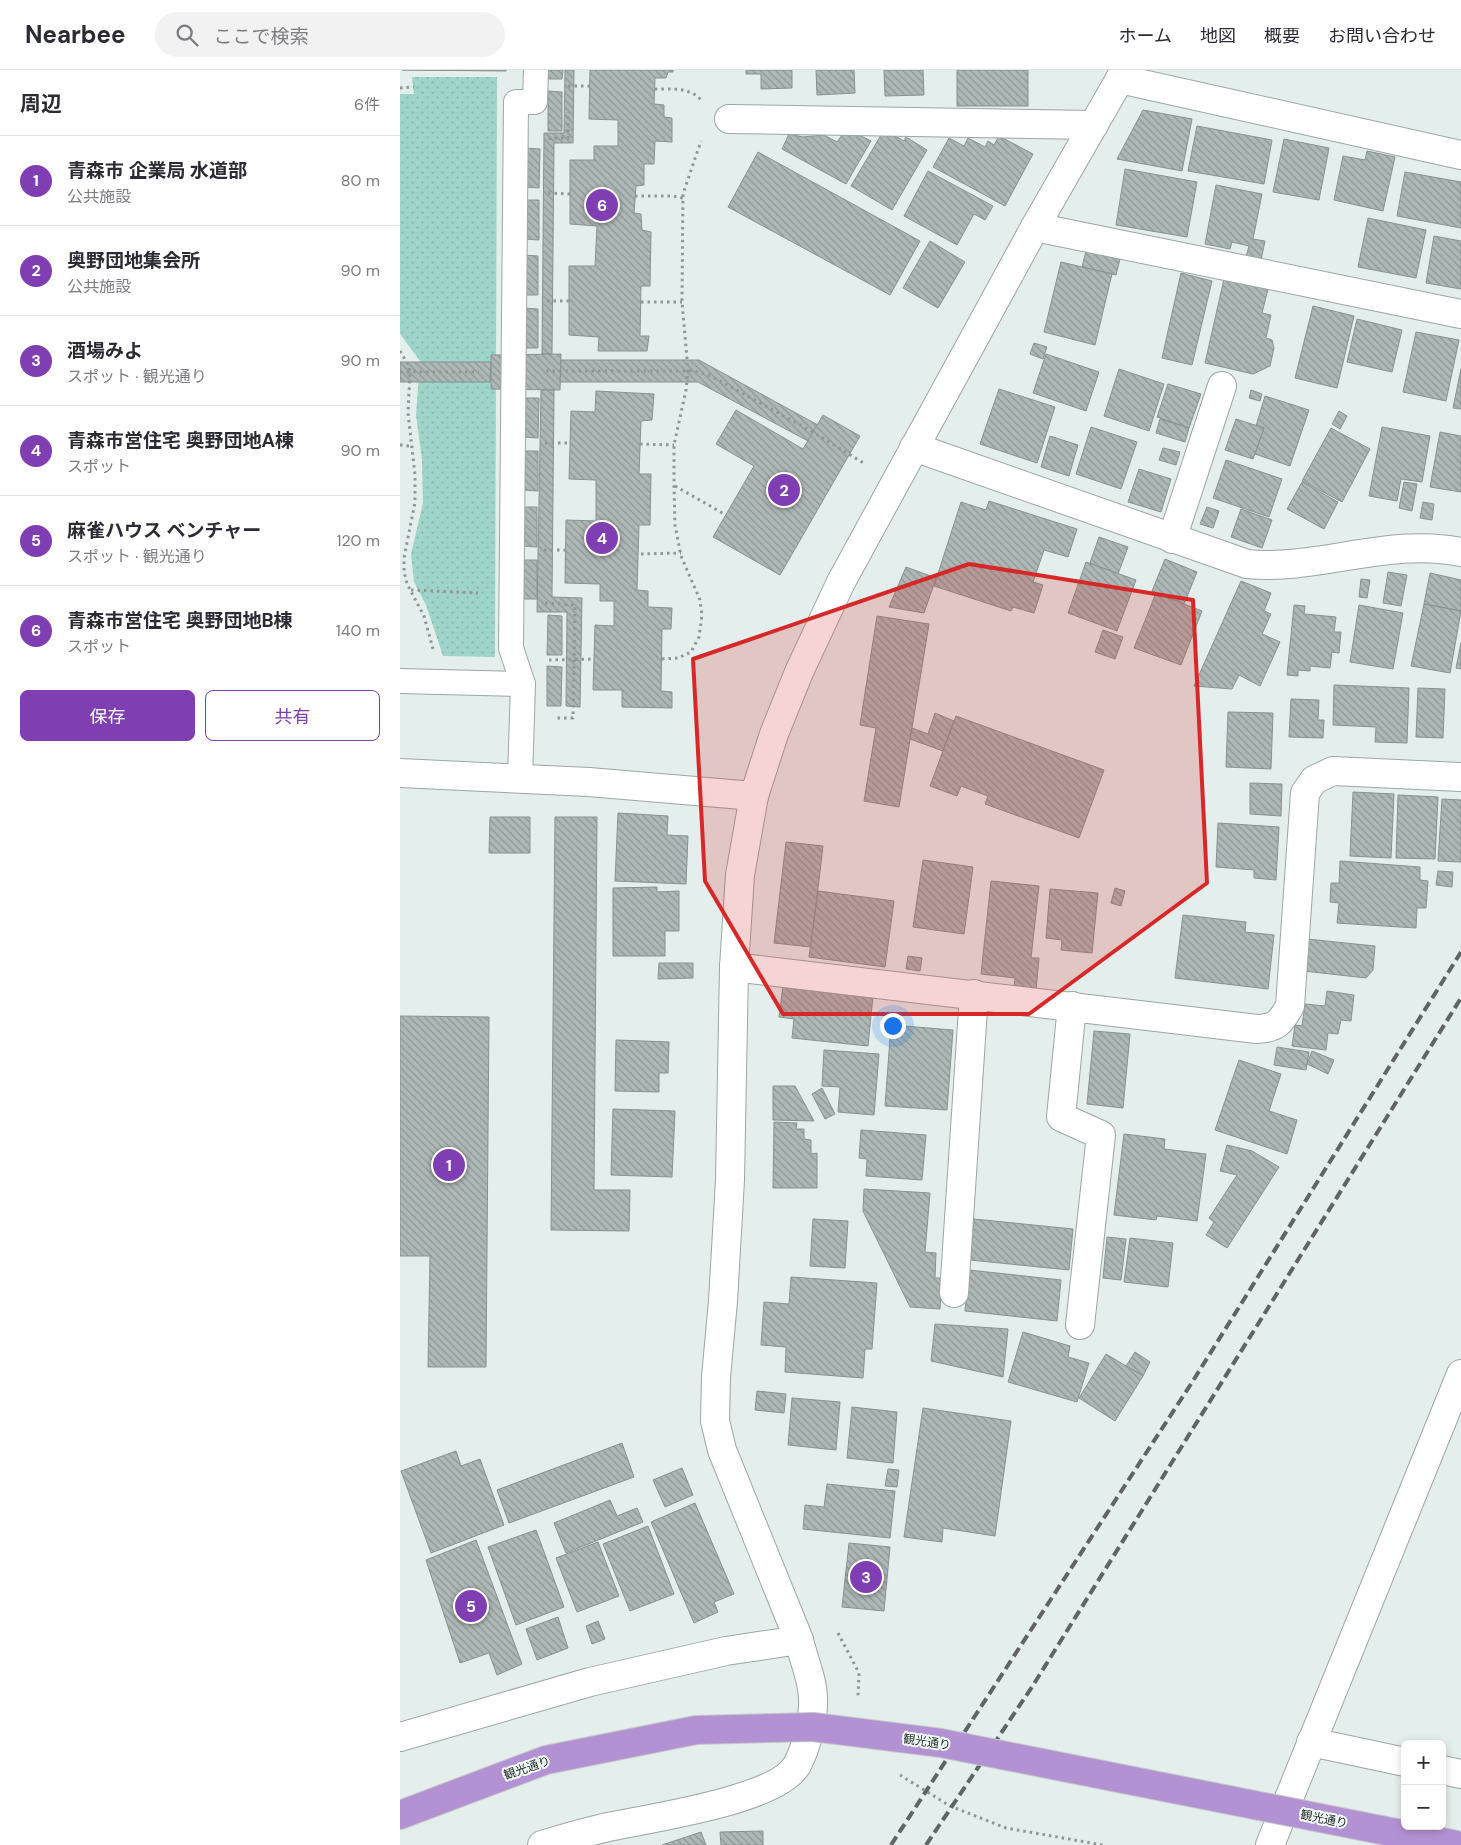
<!DOCTYPE html>
<html lang="ja">
<head>
<meta charset="utf-8">
<style>
  body { margin:0; font-family:"DM Sans","Noto Sans JP",sans-serif; background:#f2f2f3; color:#2b2b33 }
  .controls { position:absolute; right:15px; bottom:15px; display:grid; overflow:hidden; border-radius:8px; box-shadow:0 2px 8px #0003 }
  .controls button { width:45px; height:45px; display:grid; place-items:center; padding:0; border:0; border-bottom:1px solid #e1e1e2; background:#fff; color:#2b2b33; font:25px sans-serif }
  .you { position:absolute; left:492px; top:955px; width:18px; height:18px; margin:-12px; border:4px solid #fff; border-radius:50%; background:#1a73e8; box-shadow:0 0 0 8px #1a73e833 }
  .badge { display:grid; place-items:center; width:32px; height:32px; border-radius:50%; background:#803eb3; color:#fff; font-size:16px; font-weight:700 }
  .pin { position:absolute; translate:-50% -50%; border:2px solid #fff; box-shadow:0 1px 5px #0006 }
  .list { margin:0; padding:0; list-style:none }
  h2 { display:flex; justify-content:space-between; align-items:center; height:65px; margin:0; padding:0 20px; font-size:21px }
  h2 small { font-size:16px; font-weight:400; color:#7c7c81 }
  .list li { display:grid; grid-template-columns:32px 1fr auto; gap:15px; align-items:center; box-sizing:border-box; height:90px; padding:0 20px; border-top:1px solid #e1e1e2 }
  .list b { display:block; font-size:19px; white-space:nowrap }
  .list p { margin:0; font-size:16px; white-space:nowrap; color:#7c7c81 }
  .list em { font-size:16px; font-style:normal; color:#7c7c81 }
  .actions { display:flex; gap:10px; padding:15px 20px }
  .actions a { flex:1; padding:11px 0; border:1px solid #803eb3; border-radius:8px; text-align:center; font-size:18px; color:#803eb3 }
  .actions .main { background:#803eb3; color:#fff }
  .icon { flex:none; width:28px; height:28px; fill:none; stroke:currentColor; stroke-width:2; stroke-linecap:round; stroke-linejoin:round }
  .map { position:relative; flex:none; width:1061px; height:1775px; overflow:hidden }
  header { display:flex; align-items:center; gap:30px; box-sizing:border-box; height:70px; padding:0 25px; background:#fff; border-bottom:1px solid #e1e1e2 }
  header strong { font-size:24px }
  nav { display:flex; gap:28px; margin-inline-start:auto; font-size:18px }
  .search { width:350px; height:45px; background:#f2f2f3; display:flex; align-items:center; gap:12px; box-sizing:border-box; padding:0 18px; border-radius:28px; color:#7c7c81; font-size:19px }
  main { display:flex }
  aside { flex:1; background:#fff }
  .map>svg:first-child { display:block }
  .park { fill:url(#park-dots) }
  .building { fill:url(#building-back-hatch); stroke:#889290 }
  .lines { fill:none; stroke-linecap:round; stroke-linejoin:round }
  .service-casing { stroke:#9ca6a4; stroke-width:26 }
  .minor-casing { stroke:#9ca6a4; stroke-width:30 }
  .tertiary-casing { stroke:#9ca6a4; stroke-width:30 }
  .trunk-casing { stroke:#c7c8c8; stroke-width:30 }
  .path { stroke:#8f9695; stroke-width:3; stroke-dasharray:2.5 4; stroke-linecap:butt }
  .service { stroke:#fff; stroke-width:24 }
  .minor { stroke:#fff; stroke-width:28 }
  .tertiary { stroke:#fff; stroke-width:28 }
  .trunk { stroke:#b392d3; stroke-width:28 }
  .rail { stroke:#5f6564; stroke-width:4; stroke-dasharray:10 5; stroke-linecap:butt }
  .trunk-bridge-casing { stroke:#c7c8c8; stroke-width:30; stroke-linecap:butt }
  .trunk-bridge { stroke:#b392d3; stroke-width:28 }
  .marked { fill:#d62828; fill-opacity:0.2; stroke:#d62828; stroke-width:4; stroke-linejoin:round }
  .labels { text-anchor:middle; stroke-width:4; stroke-linejoin:round; paint-order:stroke }
  .street-label { font-size:12px; fill:#272b2a; stroke:#f1fcf9 }
</style>
</head>
<body>
<header>
<strong>Nearbee</strong>
<div class="search"><svg class="icon" aria-label="search" viewBox="0 0 24 24"><circle cx="10" cy="10" r="6"/><path d="M15 15l6 6"/></svg>ここで検索</div>
<nav><a>ホーム</a><a>地図</a><a>概要</a><a>お問い合わせ</a></nav>
</header>
<main>
<aside>
<h2>周辺<small>6件</small></h2>
<ul class="list">
<li><span class="badge">1</span><div><b>青森市 企業局 水道部</b><p>公共施設</p></div><em>80 m</em></li>
<li><span class="badge">2</span><div><b>奥野団地集会所</b><p>公共施設</p></div><em>90 m</em></li>
<li><span class="badge">3</span><div><b>酒場みよ</b><p>スポット · 観光通り</p></div><em>90 m</em></li>
<li><span class="badge">4</span><div><b>青森市営住宅 奥野団地A棟</b><p>スポット</p></div><em>90 m</em></li>
<li><span class="badge">5</span><div><b>麻雀ハウス ベンチャー</b><p>スポット · 観光通り</p></div><em>120 m</em></li>
<li><span class="badge">6</span><div><b>青森市営住宅 奥野団地B棟</b><p>スポット</p></div><em>140 m</em></li>
</ul>
<div class="actions"><a class="main">保存</a><a>共有</a></div>
</aside>
<div class="map">
<svg width="1061" height="1775" viewBox="0 0 1061 1775">
  <defs>
    <pattern id="park-dots" width="8" height="8" patternUnits="userSpaceOnUse" patternTransform="scale(1.25)"><rect width="8" height="8" fill="#9ed4ca"/><path d="M2 2h.1M6 6h.1" fill="none" stroke="#88b6ae" stroke-width="1.8" stroke-linecap="round"/></pattern>
    <pattern id="building-back-hatch" width="6" height="6" patternUnits="userSpaceOnUse" patternTransform="scale(1.25)"><rect width="6" height="6" fill="#aeb8b6"/><path d="M-1 5l2 2M0 0l6 6M5-1l2 2" fill="none" stroke="#8e9694"/></pattern>
  </defs>
  <rect width="100%" height="100%" fill="#e4eeec"/>
  <polygon class="park" points="12,7 97,7 95,587 43,586 26,535 14,512 11,484 23,433 22,390 16,345 20,291 0,264 0,24 14,24"/>
  <g class="building">
    <polygon points="2,0 106,0 106,1"/>
    <polygon points="148,0 163,0 162,9 148,9"/>
    <polygon points="165,0 174,0 173,73 154,73 152,284 142,284 144,63 164,63"/>
    <polygon points="190,0 273,0 273,2 268,2 266,8 255,8 254,34 264,35 264,47 272,48 272,72 255,71 254,94 244,94 244,115 236,116 234,143 241,144 242,160 251,162 250,216 241,216 240,266 249,266 247,281 198,281 199,267 169,265 169,196 195,196 197,156 170,154 170,90 194,90 194,76 218,76 218,50 189,49"/>
    <polygon points="346,0 392,0 392,18 361,19 361,4 346,4"/>
    <polygon points="416,0 454,0 455,23 417,25"/>
    <polygon points="484,0 523,0 524,25 485,26"/>
    <rect x="557" y="0" width="71" height="36"/>
    <polygon points="148,21 162,22 162,61 148,61"/>
    <polygon points="743,40 792,49 782,101 717,89"/>
    <polygon points="797,56 872,70 864,114 788,101"/>
    <polygon points="484,60 504,71 506,67 527,80 492,140 451,116"/>
    <polygon points="455,63 471,71 446,114 382,79 389,64 403,67 424,65 437,72 442,65"/>
    <polygon points="599,66 633,84 605,136 533,97 549,68 564,76 568,68 585,77 588,71 594,75"/>
    <polygon points="884,69 929,78 919,130 873,122"/>
    <polygon points="125,78 140,79 139,118 124,117"/>
    <polygon points="967,81 995,87 983,141 934,130 943,86 965,90"/>
    <polygon points="358,82 520,171 490,225 328,137"/>
    <polygon points="725,99 797,112 787,167 716,155"/>
    <polygon points="528,101 593,136 585,150 574,144 557,175 504,146"/>
    <polygon points="1005,102 1061,112 1061,158 997,146"/>
    <polygon points="816,115 862,124 853,169 865,171 861,190 846,187 849,176 832,172 830,179 805,174"/>
    <polygon points="124,130 139,130 139,170 124,169"/>
    <polygon points="968,148 1026,160 1016,208 958,197"/>
    <polygon points="1034,166 1061,171 1061,219 1026,213"/>
    <polygon points="530,171 565,192 538,238 503,218"/>
    <polygon points="686,181 720,189 716,205 682,197"/>
    <polygon points="123,185 138,186 138,225 123,225"/>
    <polygon points="661,192 712,204 695,275 644,262"/>
    <polygon points="781,203 812,211 792,295 762,288"/>
    <polygon points="824,209 868,219 862,243 871,245 866,268 872,270 874,278 870,296 853,304 805,293"/>
    <polygon points="913,236 954,246 937,318 895,308"/>
    <polygon points="123,238 138,239 138,278 123,278"/>
    <polygon points="957,249 1002,260 992,302 947,292"/>
    <polygon points="1016,262 1059,270 1046,331 1003,322"/>
    <polygon points="634,273 647,277 643,289 630,284"/>
    <polygon points="161,284 160,320 91,319 91,285"/>
    <polygon points="646,284 699,302 686,341 633,323"/>
    <polygon points="161,290 299,290 418,355 408,371 298,312 160,312"/>
    <polygon points="0,292 91,292 90,312 0,312"/>
    <polygon points="719,299 764,314 749,361 704,346"/>
    <polygon points="1061,299 1061,339 1053,338"/>
    <polygon points="768,314 801,324 789,358 757,347"/>
    <polygon points="599,319 655,337 637,393 580,374"/>
    <polygon points="141,320 154,320 152,527 182,528 180,637 166,636 167,542 137,542"/>
    <polygon points="851,320 862,324 860,331 849,328"/>
    <polygon points="196,321 254,324 252,350 241,351 239,404 251,404 250,455 239,455 237,520 248,521 248,537 272,538 271,559 262,559 261,621 272,622 272,638 222,637 222,620 193,620 195,555 214,556 214,531 200,531 200,514 165,513 166,450 196,451 196,410 169,409 171,341 195,342"/>
    <polygon points="865,326 909,340 890,396 855,384 864,358 856,356"/>
    <polygon points="124,328 139,328 138,368 124,367"/>
    <polygon points="336,340 403,379 423,345 460,366 380,505 313,467 354,396 316,374"/>
    <polygon points="939,341 947,346 940,359 932,354"/>
    <polygon points="760,349 789,358 785,372 756,363"/>
    <polygon points="836,349 864,358 853,389 825,380"/>
    <polygon points="691,357 737,372 721,419 676,404"/>
    <polygon points="982,357 1030,366 1022,412 1001,409 997,431 969,426"/>
    <polygon points="931,358 970,379 942,432 902,411"/>
    <polygon points="1040,362 1061,366 1061,422 1030,417"/>
    <polygon points="650,366 678,375 669,406 641,397"/>
    <polygon points="763,378 780,382 776,395 759,390"/>
    <polygon points="124,381 138,381 138,421 123,420"/>
    <polygon points="826,390 882,409 869,447 813,428"/>
    <polygon points="739,399 771,409 761,442 728,432"/>
    <polygon points="902,412 938,432 924,459 887,439"/>
    <polygon points="1004,412 1017,414 1012,441 999,438"/>
    <polygon points="589,431 677,459 668,487 644,480 633,512 643,515 634,543 613,537 611,541 534,516 561,432 586,440"/>
    <polygon points="1023,432 1034,434 1032,450 1020,448"/>
    <polygon points="122,437 137,437 137,477 122,476"/>
    <polygon points="807,437 819,441 813,458 800,454"/>
    <polygon points="841,439 872,450 862,478 831,467"/>
    <polygon points="699,467 728,477 718,504 690,493"/>
    <polygon points="765,489 797,502 784,534 752,521"/>
    <rect x="122" y="490" width="15" height="39"/>
    <polygon points="686,492 736,510 717,561 668,543"/>
    <polygon points="506,497 536,508 524,543 489,537"/>
    <polygon points="988,502 1007,505 1001,536 983,533"/>
    <polygon points="1030,503 1061,510 1061,541 1024,534"/>
    <polygon points="961,509 970,510 967,528 959,527"/>
    <polygon points="841,511 871,523 864,541 871,544 862,564 880,572 860,616 839,605 832,619 794,616"/>
    <polygon points="756,523 802,541 781,595 734,578"/>
    <polygon points="1024,534 1061,541 1050,603 1011,596"/>
    <polygon points="894,535 905,536 904,544 936,547 934,562 941,562 939,583 932,582 930,598 910,596 910,601 898,600 898,606 887,605"/>
    <polygon points="959,535 1003,543 993,599 950,592"/>
    <polygon points="148,545 162,546 162,585 147,585"/>
    <polygon points="477,546 529,554 499,737 464,731 476,658 460,655"/>
    <polygon points="703,560 723,567 715,589 695,582"/>
    <polygon points="1061,573 1061,599 1056,598"/>
    <polygon points="147,596 162,597 161,636 147,636"/>
    <polygon points="934,615 1009,618 1007,673 975,672 976,657 933,655"/>
    <polygon points="1018,618 1045,619 1043,668 1016,667"/>
    <polygon points="891,629 919,630 918,650 924,650 923,668 889,667"/>
    <polygon points="828,642 873,643 871,699 826,697"/>
    <polygon points="535,643 554,651 543,681 510,669 512,658 528,664"/>
    <polygon points="556,646 704,700 679,768 585,734 588,726 561,716 557,726 530,716"/>
    <polygon points="850,713 882,714 881,746 850,744"/>
    <polygon points="953,722 994,724 991,788 950,786"/>
    <polygon points="998,725 1038,727 1035,789 996,788"/>
    <polygon points="1042,729 1061,730 1061,792 1038,791"/>
    <polygon points="218,743 268,746 267,765 288,766 286,814 215,811"/>
    <polygon points="90,747 130,747 130,783 89,783"/>
    <polygon points="155,747 197,747 194,1120 230,1120 229,1161 151,1160"/>
    <polygon points="818,753 879,757 876,810 854,808 854,800 816,797"/>
    <polygon points="386,772 423,776 411,877 374,873"/>
    <polygon points="523,790 573,797 564,864 513,857"/>
    <polygon points="940,791 1020,797 1020,810 1028,811 1026,838 1017,838 1016,858 937,853 939,833 930,832 931,813 939,813"/>
    <polygon points="1038,801 1053,802 1052,817 1036,815"/>
    <polygon points="591,811 639,816 631,888 639,888 636,920 614,917 615,908 581,904"/>
    <polygon points="257,817 257,822 279,821 279,861 265,861 265,886 213,886 213,818"/>
    <polygon points="715,818 725,821 721,836 711,833"/>
    <polygon points="650,819 698,823 692,883 661,880 662,870 646,868"/>
    <polygon points="418,821 494,831 485,897 409,887"/>
    <polygon points="783,845 846,852 845,862 874,865 868,919 775,908"/>
    <polygon points="907,869 975,876 973,900 966,908 904,901"/>
    <polygon points="508,886 522,888 520,901 506,899"/>
    <polygon points="259,893 293,893 293,908 258,909"/>
    <polygon points="383,916 473,926 468,976 392,968 394,949 379,947"/>
    <polygon points="927,921 954,925 951,951 941,950 938,964 928,963 926,980 892,976 895,955 902,956 905,934 925,936"/>
    <polygon points="0,946 89,947 86,1297 28,1297 30,1186 0,1186"/>
    <polygon points="491,955 553,960 547,1040 485,1036"/>
    <polygon points="694,961 730,964 723,1038 687,1034"/>
    <polygon points="216,970 269,972 268,1003 259,1003 259,1022 215,1021"/>
    <polygon points="877,977 909,982 906,1000 874,995"/>
    <polygon points="424,980 479,984 474,1045 438,1042 440,1017 422,1016"/>
    <polygon points="912,981 934,990 928,1004 907,994"/>
    <polygon points="839,990 881,1004 869,1041 897,1050 887,1084 815,1060"/>
    <polygon points="373,1016 395,1016 414,1051 373,1050"/>
    <polygon points="422,1018 435,1044 425,1049 412,1024"/>
    <polygon points="213,1039 275,1041 272,1107 211,1105"/>
    <polygon points="374,1052 397,1053 396,1059 404,1059 404,1069 411,1070 411,1084 417,1083 417,1118 373,1118"/>
    <polygon points="461,1060 526,1065 522,1110 466,1106 467,1089 459,1088"/>
    <polygon points="724,1064 765,1069 764,1079 806,1084 797,1151 757,1146 756,1150 714,1145"/>
    <polygon points="827,1075 852,1081 879,1097 827,1178 806,1165 814,1152 809,1148 837,1105 820,1101"/>
    <polygon points="464,1119 530,1123 525,1182 536,1183 535,1208 542,1208 540,1239 510,1237 463,1141"/>
    <polygon points="413,1149 448,1151 445,1198 410,1196"/>
    <polygon points="574,1149 673,1159 669,1200 570,1190"/>
    <polygon points="707,1167 726,1169 721,1210 703,1208"/>
    <polygon points="730,1168 773,1173 768,1217 724,1212"/>
    <polygon points="569,1200 661,1210 657,1251 565,1241"/>
    <polygon points="391,1207 477,1213 472,1279 465,1279 463,1308 385,1302 386,1277 361,1275 364,1232 389,1234"/>
    <polygon points="535,1254 608,1259 603,1307 531,1291"/>
    <polygon points="623,1262 670,1276 668,1287 689,1293 677,1332 608,1312"/>
    <polygon points="735,1282 750,1292 743,1306 726,1296"/>
    <polygon points="706,1284 743,1306 715,1351 679,1328"/>
    <polygon points="357,1321 386,1324 384,1343 355,1340"/>
    <polygon points="392,1328 440,1332 436,1380 388,1375"/>
    <polygon points="452,1337 497,1342 493,1393 447,1388"/>
    <polygon points="523,1338 611,1351 595,1466 543,1458 542,1472 504,1467"/>
    <polygon points="222,1373 234,1407 109,1453 97,1420"/>
    <polygon points="56,1381 61,1396 80,1389 104,1455 31,1483 1,1401"/>
    <polygon points="282,1398 293,1425 265,1437 253,1410"/>
    <polygon points="488,1399 499,1400 497,1417 485,1416"/>
    <polygon points="427,1414 495,1421 490,1468 403,1459 405,1435 424,1437"/>
    <polygon points="210,1430 217,1446 237,1438 243,1452 166,1483 154,1453"/>
    <polygon points="295,1433 334,1524 314,1532 318,1542 294,1553 251,1452"/>
    <polygon points="248,1456 274,1524 230,1541 203,1474"/>
    <polygon points="136,1460 164,1537 116,1555 88,1477"/>
    <polygon points="76,1470 122,1594 97,1605 89,1583 60,1593 26,1490"/>
    <polygon points="198,1472 219,1526 177,1542 156,1488"/>
    <polygon points="449,1473 490,1477 484,1541 442,1537"/>
    <polygon points="158,1547 168,1578 137,1590 126,1559"/>
    <polygon points="198,1551 205,1569 192,1574 186,1556"/>
    <polygon points="363,1761 363,1775 321,1775 320,1762"/>
    <polygon points="301,1762 306,1775 262,1775"/>
  </g>
  <g class="lines">
    <defs>
      <g id="service">
        <polyline points="0,611 123,614"/>
        <polyline points="120,708 123,614 111,578 116,32 135,32 136,0"/>
      </g>
      <g id="minor">
        <polyline points="720,9 1061,85"/>
        <polyline points="329,49 694,55"/>
        <polyline points="635,157 1061,244"/>
        <path d="M 514,377 L 847,494 C 918,501 990,467 1061,482"/>
        <polyline points="772,469 822,316"/>
        <polyline points="0,703 189,712 354,726"/>
        <path d="M 334,897 L 857,959 C 877,958 880,953 890,936 L 905,723 L 914,710 L 933,701 L 1061,707"/>
        <polyline points="672,936 661,1047 701,1065 680,1255"/>
        <polyline points="554,1223 574,924"/>
        <path d="M 0,1667 L 190,1612 L 326,1581 L 399,1570 C 403,1588 413,1610 413,1629 C 414,1649 406,1678 397,1695 C 377,1731 244,1749 204,1758 C 183,1763 162,1769 142,1775"/>
        <polyline points="911,1672 1005,1692"/>
        <polyline points="1042,1700 1061,1704"/>
      </g>
      <g id="tertiary">
        <polyline points="399,1570 322,1380 315,1351 316,1307 323,1231 330,1110 334,897 340,805 354,726 374,664 399,602 441,512 635,157 725,0"/>
        <polyline points="870,1775 1061,1304"/>
      </g>
      <polyline id="trunk" points="0,1745 146,1690"/>
    </defs>
    <use href="#service" class="service-casing"/>
    <use href="#minor" class="minor-casing"/>
    <use href="#tertiary" class="tertiary-casing"/>
    <use href="#trunk" class="trunk-casing"/>
    <g class="path">
      <polyline points="168,16 190,16"/>
      <polyline points="0,18 14,17"/>
      <path d="M 255,19 C 270,19 290,17 301,30"/>
      <polyline points="150,70 150,68 168,68 168,42"/>
      <polyline points="148,123 170,124"/>
      <polyline points="235,126 273,126 283,128"/>
      <polyline points="147,231 169,231"/>
      <polyline points="241,232 282,232"/>
      <polyline points="0,281 9,296 10,302 8,343 15,405 15,432 4,488 4,501 7,514 24,546 33,579"/>
      <polyline points="146,301 295,301 309,305 413,362 465,394"/>
      <polyline points="0,302 79,302"/>
      <polyline points="145,373 170,373"/>
      <polyline points="240,374 274,375"/>
      <polyline points="0,375 10,376"/>
      <polyline points="275,416 326,445"/>
      <polyline points="144,480 166,480"/>
      <polyline points="241,484 281,483"/>
      <polyline points="11,520 78,523"/>
      <polyline points="145,533 175,535 173,648 154,648"/>
      <polyline points="262,589 278,588 291,582 299,567 302,545 300,530 281,486 275,455 274,415 274,375 286,320 288,300 282,232 283,124 301,71"/>
      <polyline points="149,590 194,589"/>
      <polyline points="438,1563 459,1603 458,1626"/>
      <polyline points="500,1705 550,1736 606,1758 703,1775"/>
    </g>
    <use href="#service" class="service"/>
    <use href="#minor" class="minor"/>
    <use href="#tertiary" class="tertiary"/>
    <use href="#trunk" class="trunk"/>
    <g class="rail">
      <polyline points="491,1775 791,1314 1061,882"/>
      <polyline points="526,1775 632,1617 1061,928"/>
    </g>
    <defs>
      <polyline id="trunk-bridge" points="146,1690 296,1660 413,1657 541,1673 1057,1775"/>
    </defs>
    <use href="#trunk-bridge" class="trunk-bridge-casing"/>
    <use href="#trunk-bridge" class="trunk-bridge"/>
  </g>
  <path class="marked" d="M 569,494 L 793,530 L 807,813 L 629,944 L 383,944 L 305,811 L 293,589 Z"/>
  <g class="labels">
    <g class="street-label">
      <text transform="translate(527 1672) rotate(8)" y="4">観光通り</text>
      <text transform="translate(127 1698) rotate(-19)" y="4">観光通り</text>
      <text transform="translate(924 1749) rotate(11)" y="4">観光通り</text>
    </g>
  </g>
</svg>
<div class="controls">
<button>+</button>
<button>−</button>
</div>
<div class="you"></div>
<div class="pin badge" style="left:49px;top:1095px">1</div>
<div class="pin badge" style="left:384px;top:420px">2</div>
<div class="pin badge" style="left:466px;top:1507px">3</div>
<div class="pin badge" style="left:202px;top:468px">4</div>
<div class="pin badge" style="left:71px;top:1536px">5</div>
<div class="pin badge" style="left:202px;top:135px">6</div>
</div>
</main>
</body>
</html>
